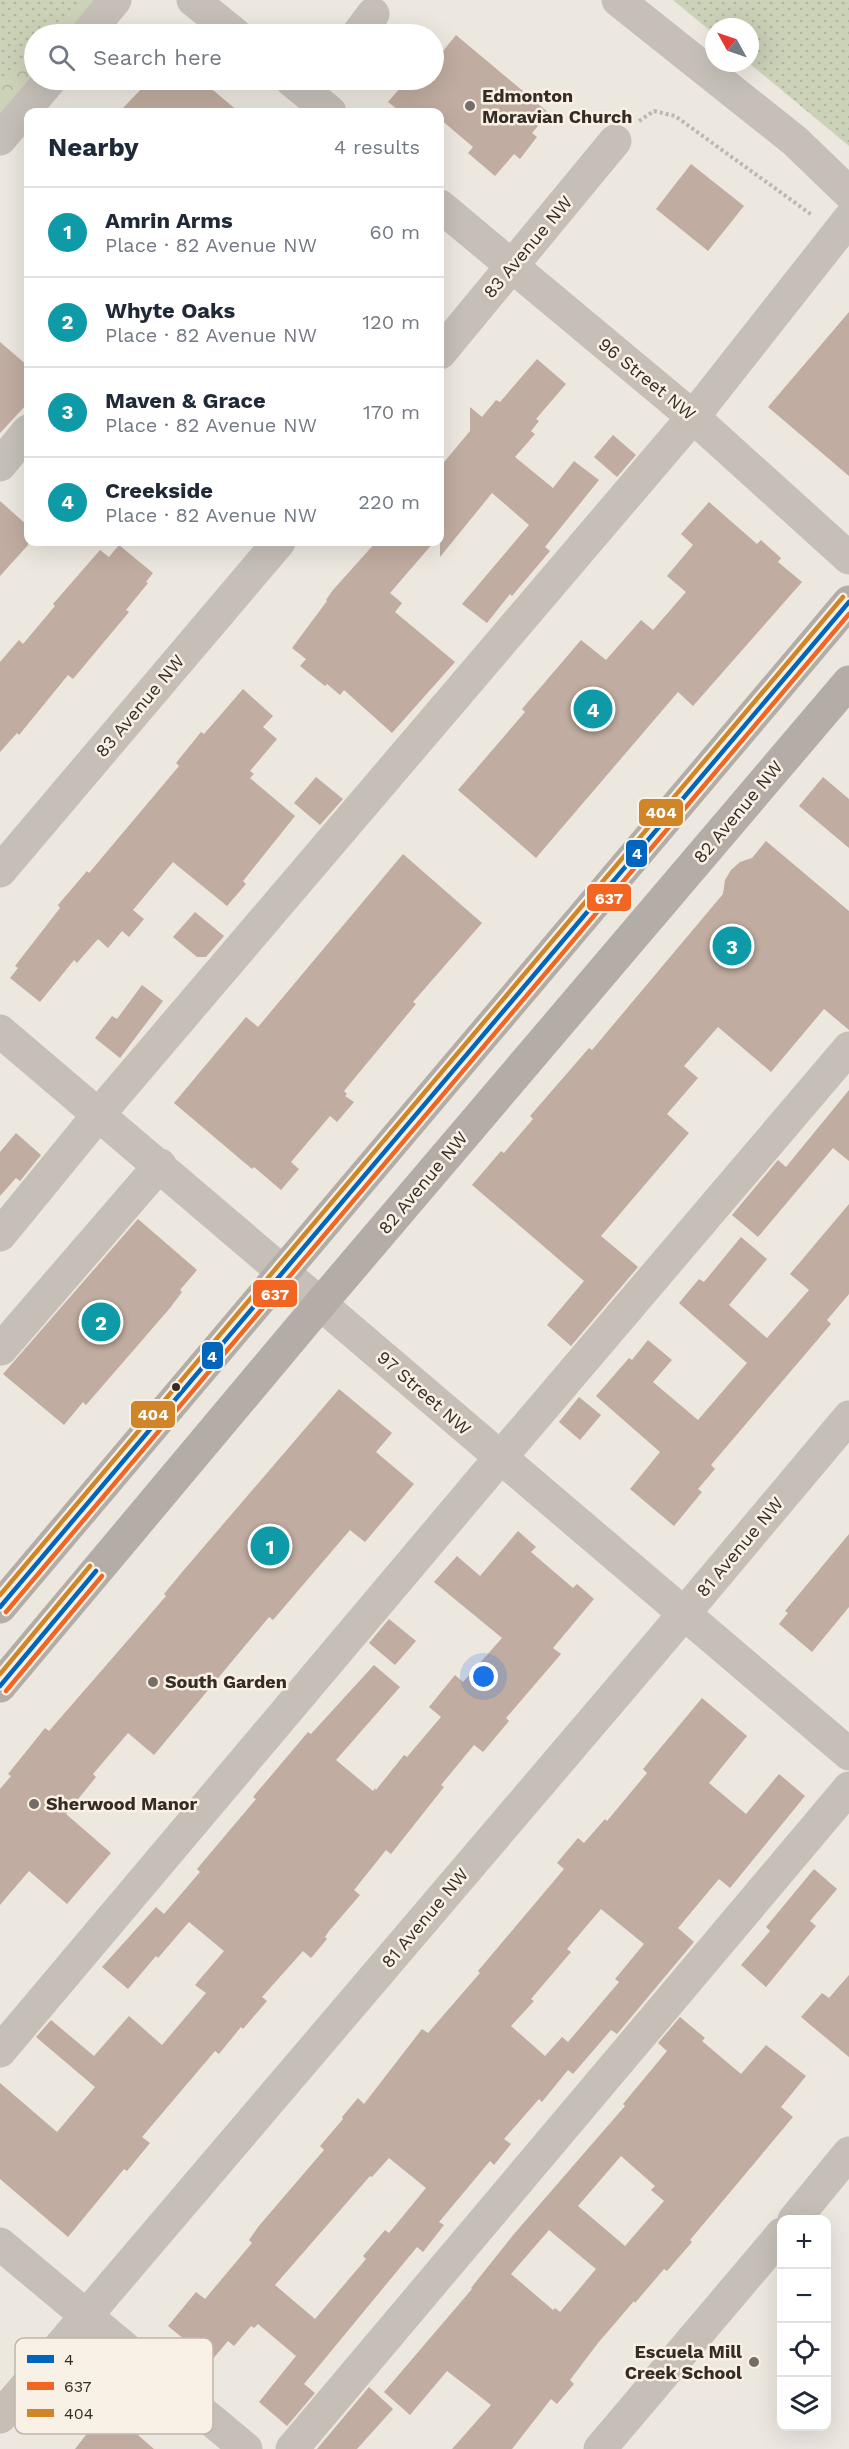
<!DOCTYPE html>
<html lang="en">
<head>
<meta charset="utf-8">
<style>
  body { margin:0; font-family:"Work Sans",sans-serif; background:#f6f6f7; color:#1f2937 }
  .controls { position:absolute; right:18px; bottom:18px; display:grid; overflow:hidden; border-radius:12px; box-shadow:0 6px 24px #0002 }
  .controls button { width:54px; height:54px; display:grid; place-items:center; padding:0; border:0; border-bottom:2px solid #e0e1e3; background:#fff; color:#1f2937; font:30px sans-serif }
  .compass { position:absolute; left:705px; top:18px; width:54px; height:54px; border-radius:50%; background:#fff; box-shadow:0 6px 24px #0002; rotate:310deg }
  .you { position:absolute; left:484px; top:1677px; width:21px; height:21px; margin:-15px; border:4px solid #fff; border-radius:50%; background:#1a73e8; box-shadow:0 0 0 9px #1a73e833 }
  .badge { display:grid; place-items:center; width:39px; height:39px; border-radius:50%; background:#7c3aed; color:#fff; font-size:20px; font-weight:700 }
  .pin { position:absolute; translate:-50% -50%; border:3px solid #fff; box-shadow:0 2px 6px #0006 }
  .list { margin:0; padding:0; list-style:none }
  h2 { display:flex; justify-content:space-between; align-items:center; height:78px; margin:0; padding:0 24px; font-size:26px }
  h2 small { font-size:20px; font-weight:400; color:#747a83 }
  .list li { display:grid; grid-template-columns:39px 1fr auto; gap:18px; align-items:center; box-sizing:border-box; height:90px; padding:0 24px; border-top:2px solid #e0e1e3 }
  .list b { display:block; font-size:22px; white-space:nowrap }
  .list p { margin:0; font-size:20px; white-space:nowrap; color:#747a83 }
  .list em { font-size:20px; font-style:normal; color:#747a83 }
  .icon { flex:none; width:33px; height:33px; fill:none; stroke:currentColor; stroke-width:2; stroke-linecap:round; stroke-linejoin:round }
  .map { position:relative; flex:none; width:849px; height:2449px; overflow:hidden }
  .search { position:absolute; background:#fff; box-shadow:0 6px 24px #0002; left:24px; top:24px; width:420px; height:66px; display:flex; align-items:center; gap:15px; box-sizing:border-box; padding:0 21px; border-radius:33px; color:#747a83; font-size:22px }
  .panel { position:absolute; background:#fff; box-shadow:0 6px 24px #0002; left:24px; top:108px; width:420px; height:438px; border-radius:12px }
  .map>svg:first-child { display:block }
  .forest { fill:url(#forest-crowns) }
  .park { fill:url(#park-dots) }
  .building { fill:#c0aca0; fill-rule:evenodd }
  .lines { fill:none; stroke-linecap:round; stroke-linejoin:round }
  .path { stroke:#beb7b0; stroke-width:4; stroke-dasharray:3 3; stroke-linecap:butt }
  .minor { stroke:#c5bfb8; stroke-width:33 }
  .major { stroke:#b4ada7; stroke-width:33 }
  .bus-1-casing { stroke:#f9f1e5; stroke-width:9 }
  .bus-2-casing { stroke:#f9f1e5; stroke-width:9 }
  .bus-3-casing { stroke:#f9f1e5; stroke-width:9 }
  .bus-1 { stroke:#0065bd; stroke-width:4.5 }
  .bus-2 { stroke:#f26522; stroke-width:4.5 }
  .bus-3 { stroke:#d08628; stroke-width:4.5 }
  .poi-dot { fill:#756d67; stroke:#f9f1e5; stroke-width:2 }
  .bus-dot { fill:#352c26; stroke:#f9f1e5; stroke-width:2 }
  .labels { text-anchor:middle; stroke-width:5; stroke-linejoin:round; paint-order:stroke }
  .poi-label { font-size:18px; font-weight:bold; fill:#352c26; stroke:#f9f1e5; text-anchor:start }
  .street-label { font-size:18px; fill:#352c26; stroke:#f9f1e5 }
  .key { fill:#f9f1e5; stroke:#beb6ac; stroke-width:1.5 }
  .key-label { font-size:16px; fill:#352c26 }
  .line-badge { stroke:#f9f1e5; stroke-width:2 }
  .badge-label { font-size:16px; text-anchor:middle; font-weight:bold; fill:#fff }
</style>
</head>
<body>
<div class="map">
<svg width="849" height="2449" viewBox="0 0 849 2449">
  <defs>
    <pattern id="forest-crowns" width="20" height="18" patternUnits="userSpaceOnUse" patternTransform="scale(1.5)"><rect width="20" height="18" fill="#ccd2b8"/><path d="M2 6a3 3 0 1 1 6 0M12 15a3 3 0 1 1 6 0" fill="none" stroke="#b0b49e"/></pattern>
    <pattern id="park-dots" width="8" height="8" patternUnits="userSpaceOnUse" patternTransform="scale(1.5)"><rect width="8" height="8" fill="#ccd2b8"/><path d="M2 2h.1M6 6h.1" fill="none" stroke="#b0b49e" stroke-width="1.8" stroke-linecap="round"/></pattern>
  </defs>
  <rect width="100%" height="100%" fill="#ece7df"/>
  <polygon class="forest" points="0,0 116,0 88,34 34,34 34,80 0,144"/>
  <g class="park">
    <polygon points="0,0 88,0 54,34 34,34 34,53 0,87"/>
    <polygon points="673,0 849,0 849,146 749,63 750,27 714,27 714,34"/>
  </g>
  <g class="building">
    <polygon points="456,35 549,113 532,133 537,137 520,159 514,154 495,176 468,153 473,147 440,119 440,112 401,112 388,102 407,80 434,80 434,62"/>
    <polygon points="150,80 201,80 239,112 119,112"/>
    <polygon points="691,164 744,206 708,251 656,209"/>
    <polygon points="849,312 849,476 768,407"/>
    <polygon points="0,342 28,366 28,403 0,433"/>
    <polygon points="537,359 566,384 536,419 539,421 531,431 535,434 515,457 553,488 574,461 599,480 545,547 550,551 512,596 510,594 487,623 462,604 529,525 492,493 440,557 440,467 470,431 470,407 482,417 496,400 500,402"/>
    <polygon points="613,435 636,455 617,477 594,457"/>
    <polygon points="0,501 28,526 28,545 0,576"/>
    <polygon points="709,502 757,544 761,540 781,558 778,562 802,582 693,706 678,692 536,858 458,790 525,712 522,709 581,640 606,660 641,620 653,630 686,592 667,576 693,545 681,534"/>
    <polygon points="376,542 434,542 390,593 402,603 395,612 455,662 392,733 344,690 340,695 327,684 325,686 300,666 306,659 292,648 327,601 326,600 333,590"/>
    <polygon points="119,545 153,573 146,582 148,583 126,610 129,612 73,679 68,675 19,735 17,733 0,752 0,662 19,640 23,644 55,606 53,604 100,550 109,557"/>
    <polygon points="243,689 273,716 263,727 277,739 250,771 254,774 250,778 295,816 243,881 246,884 227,906 173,862 133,910 144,919 129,937 122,931 108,948 98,939 77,963 74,960 40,1002 10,978 18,968 15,966 60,908 58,905 87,871 89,873 179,766 176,763 201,732 204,734"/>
    <polygon points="316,777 343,799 320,825 294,803"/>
    <polygon points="823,777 849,799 849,848 799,806"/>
    <polygon points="766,841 849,911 849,1030 824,1009 771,1072 718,1027 684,1066 698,1078 667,1114 689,1133 601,1236 638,1267 571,1346 547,1325 584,1281 472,1185 501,1151 504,1153 533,1119 530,1116 589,1048 592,1050 723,894 725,880 731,870 740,862 752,858"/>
    <polygon points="403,854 482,923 413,1002 416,1004 344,1091 347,1094 345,1096 354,1102 337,1122 330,1116 291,1162 299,1169 281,1190 254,1167 252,1169 174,1103 246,1017 258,1027"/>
    <polygon points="195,912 224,936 206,957 197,957 173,937"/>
    <polygon points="142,985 163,1001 120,1058 95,1038 112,1016 117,1019"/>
    <polygon points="849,1090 849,1161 833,1148 758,1237 732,1215 778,1160 786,1167"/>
    <polygon points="16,1133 41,1155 20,1181 16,1178 0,1196 0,1152"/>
    <polygon points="849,1204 849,1294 827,1320 831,1324 711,1465 715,1469 698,1489 702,1492 674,1526 630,1489 660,1452 596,1396 629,1358 632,1360 648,1340 672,1360 653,1382 698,1420 747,1363 679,1303 699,1279 704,1282 741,1237 767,1259 729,1305 767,1338 809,1290 790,1274"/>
    <polygon points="138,1219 197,1270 180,1290 182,1292 170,1308 86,1405 83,1402 64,1425 3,1374"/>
    <polygon points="339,1389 392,1433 376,1452 414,1484 365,1542 350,1530 273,1620 269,1617 154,1755 128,1733 93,1774 96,1777 66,1814 111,1853 67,1904 29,1871 0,1905 0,1789 11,1776 8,1774 45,1728 49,1731 122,1647 166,1596 164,1594 183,1571"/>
    <polygon points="579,1397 601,1415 580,1440 559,1422"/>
    <polygon points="518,1531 536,1547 531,1552 573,1588 577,1584 594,1599 553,1648 561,1654 506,1718 509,1721 483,1752 474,1745 441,1785 444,1787 391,1854 386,1850 354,1890 360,1895 329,1931 325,1937 327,1939 311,1958 303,1951 262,1997 267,2001 243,2029 241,2027 219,2054 215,2051 142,2137 150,2143 127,2171 124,2169 68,2237 0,2179 0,2083 57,2132 95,2087 36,2037 51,2020 94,2056 129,2016 162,2045 206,1993 195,1985 224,1951 189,1922 158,1958 156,1956 128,1989 102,1967 156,1907 164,1914 200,1872 197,1869 256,1799 253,1797 308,1732 311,1734 374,1665 400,1687 336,1760 373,1791 375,1788 376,1790 404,1755 407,1757 441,1717 429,1707 455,1675 463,1682 502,1638 434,1582 457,1556 480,1576"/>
    <polygon points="849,1534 849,1607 812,1652 779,1624 788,1613 785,1611"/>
    <polygon points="389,1619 416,1641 395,1665 369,1643"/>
    <path d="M 702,1698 L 747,1736 L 709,1783 L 746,1814 L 779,1774 L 805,1796 L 730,1888 L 719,1879 L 678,1928 L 694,1942 L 617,2034 L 611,2030 L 573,2074 L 568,2070 L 542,2102 L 539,2099 L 504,2139 L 511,2144 L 494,2165 L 490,2161 L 439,2222 L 444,2225 L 423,2252 L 417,2247 L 304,2384 L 315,2393 L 287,2426 L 259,2402 L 296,2356 L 258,2324 L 254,2328 L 251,2326 L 234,2346 L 228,2341 L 211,2361 L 168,2326 L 196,2292 L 205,2299 L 252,2243 L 249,2240 L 258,2227 L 324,2150 L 320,2146 L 343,2119 L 342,2117 L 358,2098 L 364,2104 L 422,2029 L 428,2033 L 480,1973 L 478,1971 L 564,1869 L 557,1863 L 578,1838 L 584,1843 L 605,1819 L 607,1821 L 647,1773 L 643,1769 ZM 601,1909 L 644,1944 L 615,1979 L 619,1982 L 568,2042 L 562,2037 L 545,2056 L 511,2026 L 534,2001 L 531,1999 L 571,1952 L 567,1949 ZM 389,2158 L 426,2188 L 389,2233 L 385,2230 L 363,2256 L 366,2259 L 315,2319 L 275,2285 L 370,2176 L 372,2177 Z"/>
    <polygon points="814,1869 837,1889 810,1921 816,1926 766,1987 741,1965 770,1931 766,1927"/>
    <polygon points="849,1975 849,2057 801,2017 822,1993 829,1998"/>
    <path d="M 680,2017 L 705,2038 L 702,2041 L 741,2074 L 766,2045 L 806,2076 L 781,2107 L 793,2117 L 690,2240 L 692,2242 L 667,2271 L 664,2269 L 635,2303 L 634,2301 L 598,2343 L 570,2380 L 574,2384 L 557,2404 L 551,2399 L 512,2449 L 452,2449 L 491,2405 L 447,2371 L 410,2415 L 384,2392 L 472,2289 L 471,2288 L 514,2234 L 625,2106 L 623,2104 L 667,2051 L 658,2043 ZM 621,2156 L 655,2186 L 651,2190 L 664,2201 L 625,2246 L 578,2206 ZM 549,2230 L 596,2269 L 560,2312 L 555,2308 L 553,2310 L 511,2274 Z"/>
    <polygon points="369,2387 393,2409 357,2449 317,2449"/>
    <polygon points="111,2403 143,2430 138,2435 154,2449 75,2449"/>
  </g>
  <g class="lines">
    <polyline class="path" points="639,121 654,111 675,116 812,215"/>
    <g class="minor">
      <polyline points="193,0 235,34"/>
      <polyline points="618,0 795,141 849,193"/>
      <polyline points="87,34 115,0"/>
      <polyline points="358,34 373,14"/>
      <polyline points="291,80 330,112"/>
      <polyline points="0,139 50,80"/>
      <polyline points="440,206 693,417 849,558"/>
      <polyline points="440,353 615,141"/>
      <polyline points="0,465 28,431"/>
      <polyline points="0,871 279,542"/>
      <polyline points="0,1031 849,1754"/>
      <polyline points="0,1235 99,1114 693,417 849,219"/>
      <polyline points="1,1349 160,1165"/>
      <polyline points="0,2051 500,1458 849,1048"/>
      <polyline points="794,2220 849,2153"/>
      <polyline points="0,2244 246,2449"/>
      <polyline points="0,2417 661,1641 849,1417"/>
      <polyline points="292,2449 849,1788"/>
      <polyline points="600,2449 782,2234"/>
    </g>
    <g class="major">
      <polyline points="0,1607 849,602"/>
      <polyline points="0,1686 321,1303 849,682"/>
    </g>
    <defs>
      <g id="bus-1">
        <polyline points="0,1607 849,602"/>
        <polyline points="0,1686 96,1571"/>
      </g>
      <g id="bus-2">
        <polyline points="6,1612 849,614"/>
        <polyline points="6,1691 102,1576"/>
      </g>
      <g id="bus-3">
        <polyline points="0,1595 843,597"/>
        <polyline points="0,1674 90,1566"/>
      </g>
    </defs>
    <use href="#bus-1" class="bus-1-casing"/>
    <use href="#bus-2" class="bus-2-casing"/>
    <use href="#bus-3" class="bus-3-casing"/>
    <use href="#bus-1" class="bus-1"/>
    <use href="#bus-2" class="bus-2"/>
    <use href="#bus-3" class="bus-3"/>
  </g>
  <g class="poi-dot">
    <circle cx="470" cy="106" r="6"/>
    <circle cx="153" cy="1682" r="6"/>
    <circle cx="34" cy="1804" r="6"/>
    <circle cx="754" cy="2362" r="6"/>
  </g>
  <circle class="bus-dot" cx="176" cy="1387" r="5"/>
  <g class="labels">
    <g class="poi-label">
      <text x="482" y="102">Edmonton<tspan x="482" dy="21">Moravian Church</tspan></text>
      <text x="165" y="1688">South Garden</text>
      <text x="46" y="1810">Sherwood Manor</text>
      <text x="742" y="2358" text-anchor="end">Escuela Mill<tspan x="742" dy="21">Creek School</tspan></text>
    </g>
    <g class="street-label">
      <text transform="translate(528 247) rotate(-50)" y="6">83 Avenue NW</text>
      <text transform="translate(647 379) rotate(39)" y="6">96 Street NW</text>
      <text transform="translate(140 706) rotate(-50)" y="6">83 Avenue NW</text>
      <text transform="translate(738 812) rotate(-50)" y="6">82 Avenue NW</text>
      <text transform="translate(423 1183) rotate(-50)" y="6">82 Avenue NW</text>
      <text transform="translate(424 1393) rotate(41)" y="6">97 Street NW</text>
      <text transform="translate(740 1547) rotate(-50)" y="6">81 Avenue NW</text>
      <text transform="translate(425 1918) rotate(-50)" y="6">81 Avenue NW</text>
    </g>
  </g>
  <rect x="15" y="2338" width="198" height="96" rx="9" class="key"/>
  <rect x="27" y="2355" width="27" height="8" fill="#0065bd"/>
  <rect x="27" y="2382" width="27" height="8" fill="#f26522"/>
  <rect x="27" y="2409" width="27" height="8" fill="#d08628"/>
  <g class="key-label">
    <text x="64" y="2365">4</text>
    <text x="64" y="2392">637</text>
    <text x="64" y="2419">404</text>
  </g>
  <g class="line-badge">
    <rect x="638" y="798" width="46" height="29" rx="6" fill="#d08628"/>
    <rect x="625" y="839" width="23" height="29" rx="6" fill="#0065bd"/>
    <rect x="586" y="883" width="46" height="29" rx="6" fill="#f26522"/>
    <rect x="252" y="1279" width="46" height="29" rx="6" fill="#f26522"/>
    <rect x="201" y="1341" width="23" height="29" rx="6" fill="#0065bd"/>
    <rect x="130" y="1400" width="46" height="29" rx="6" fill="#d08628"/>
  </g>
  <g class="badge-label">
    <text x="661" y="818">404</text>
    <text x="637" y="859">4</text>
    <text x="609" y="904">637</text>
    <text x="275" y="1300">637</text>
    <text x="212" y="1362">4</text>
    <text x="153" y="1420">404</text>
  </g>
</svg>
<div class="controls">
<button>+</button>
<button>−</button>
<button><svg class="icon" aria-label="locate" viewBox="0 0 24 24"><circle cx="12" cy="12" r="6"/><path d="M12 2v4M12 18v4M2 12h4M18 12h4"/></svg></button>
<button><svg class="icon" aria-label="layers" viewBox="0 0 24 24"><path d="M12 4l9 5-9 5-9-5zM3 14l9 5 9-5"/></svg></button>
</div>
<svg class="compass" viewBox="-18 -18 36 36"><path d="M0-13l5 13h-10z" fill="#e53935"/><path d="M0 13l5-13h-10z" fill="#747a83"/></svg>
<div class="you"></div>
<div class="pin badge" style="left:270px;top:1546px;background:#0f9aa8">1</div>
<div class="pin badge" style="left:101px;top:1322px;background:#0f9aa8">2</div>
<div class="pin badge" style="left:732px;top:946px;background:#0f9aa8">3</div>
<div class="pin badge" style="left:593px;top:709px;background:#0f9aa8">4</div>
<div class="search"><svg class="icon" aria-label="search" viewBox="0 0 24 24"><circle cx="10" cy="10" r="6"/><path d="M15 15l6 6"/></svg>Search here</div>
<section class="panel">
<h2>Nearby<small>4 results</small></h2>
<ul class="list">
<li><span class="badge" style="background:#0f9aa8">1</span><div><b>Amrin Arms</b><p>Place · 82 Avenue NW</p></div><em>60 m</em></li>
<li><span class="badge" style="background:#0f9aa8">2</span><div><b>Whyte Oaks</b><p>Place · 82 Avenue NW</p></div><em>120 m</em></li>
<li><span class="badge" style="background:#0f9aa8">3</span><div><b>Maven &amp; Grace</b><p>Place · 82 Avenue NW</p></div><em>170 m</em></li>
<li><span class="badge" style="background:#0f9aa8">4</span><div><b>Creekside</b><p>Place · 82 Avenue NW</p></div><em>220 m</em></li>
</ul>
</section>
</div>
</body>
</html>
